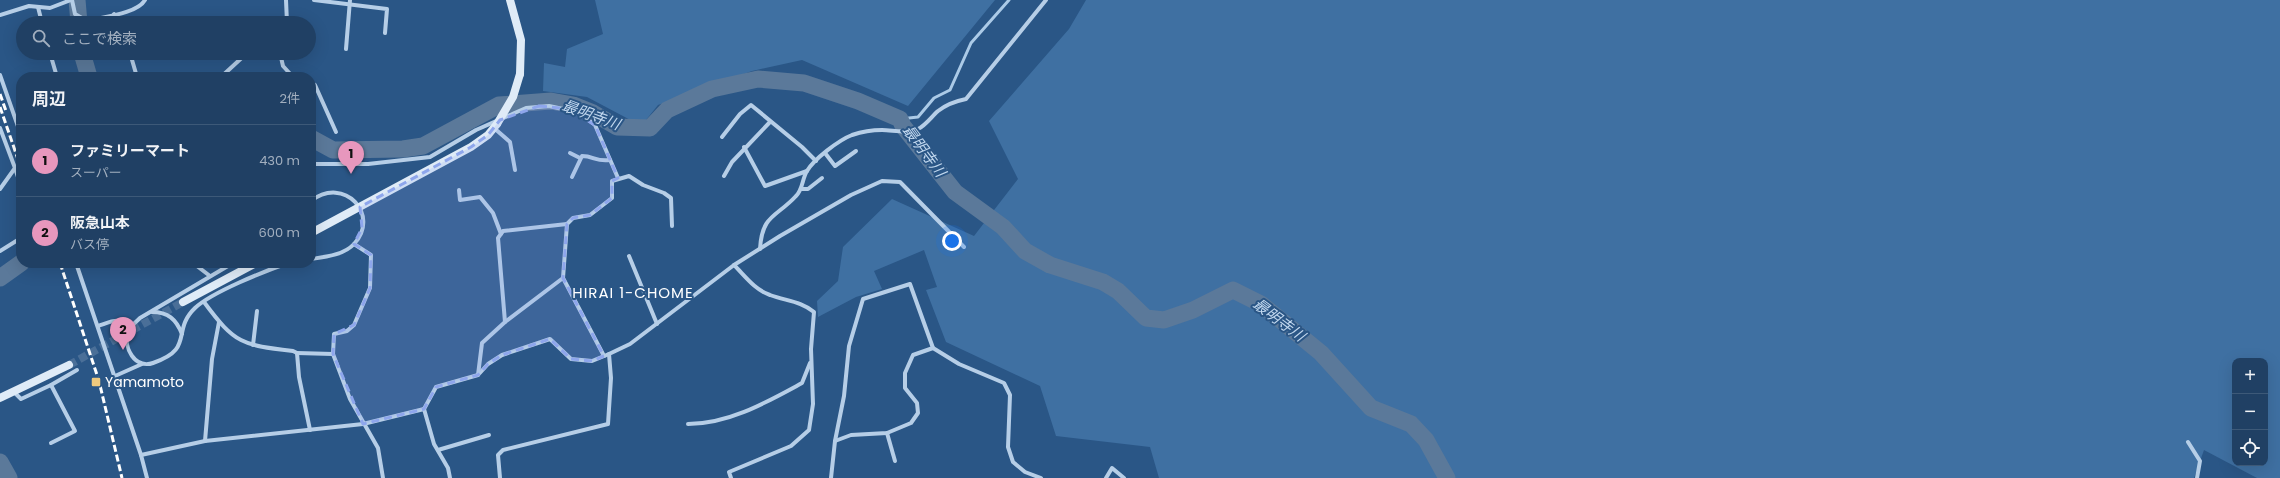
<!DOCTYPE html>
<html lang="ja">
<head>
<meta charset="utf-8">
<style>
  body { margin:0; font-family:Poppins,"Noto Sans JP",sans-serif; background:#28476a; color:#f1f3f6 }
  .controls { position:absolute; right:12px; bottom:12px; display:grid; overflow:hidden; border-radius:8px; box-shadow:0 4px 16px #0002 }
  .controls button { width:36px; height:36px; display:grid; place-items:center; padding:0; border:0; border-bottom:1px solid #3d5978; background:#204064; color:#f1f3f6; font:20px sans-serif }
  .you { position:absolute; left:952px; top:241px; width:14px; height:14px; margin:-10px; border:3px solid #fff; border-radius:50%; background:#1a73e8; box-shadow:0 0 0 6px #1a73e833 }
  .badge { display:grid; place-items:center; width:26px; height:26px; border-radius:50%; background:#e797bd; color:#111; font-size:13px; font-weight:700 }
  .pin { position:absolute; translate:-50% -33px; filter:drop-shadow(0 1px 2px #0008) }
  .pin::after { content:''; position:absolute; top:21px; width:14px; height:12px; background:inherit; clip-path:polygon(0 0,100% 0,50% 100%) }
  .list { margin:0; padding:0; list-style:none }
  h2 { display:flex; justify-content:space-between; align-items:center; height:52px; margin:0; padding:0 16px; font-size:17px }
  h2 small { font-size:13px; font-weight:400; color:#a2afbf }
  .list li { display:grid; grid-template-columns:26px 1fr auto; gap:12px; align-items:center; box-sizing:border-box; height:72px; padding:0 16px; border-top:1px solid #3d5978 }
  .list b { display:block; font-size:15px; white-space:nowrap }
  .list p { margin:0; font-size:13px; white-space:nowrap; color:#a2afbf }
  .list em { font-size:13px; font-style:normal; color:#a2afbf }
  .icon { flex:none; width:22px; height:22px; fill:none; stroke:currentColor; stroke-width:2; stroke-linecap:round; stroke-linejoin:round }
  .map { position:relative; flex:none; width:2280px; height:478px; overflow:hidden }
  .search { position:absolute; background:#204064; box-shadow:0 4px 16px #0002; left:16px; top:16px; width:300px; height:44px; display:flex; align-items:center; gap:10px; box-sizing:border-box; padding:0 14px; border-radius:22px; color:#a2afbf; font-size:15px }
  .panel { position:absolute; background:#204064; box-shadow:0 4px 16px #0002; left:16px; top:72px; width:300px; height:196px; border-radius:16px }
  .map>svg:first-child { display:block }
  .green { fill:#3f70a2; fill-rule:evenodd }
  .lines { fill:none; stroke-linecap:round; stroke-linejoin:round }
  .stream { stroke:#abcae7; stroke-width:3 }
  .river { stroke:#5b799a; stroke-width:17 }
  .secondary-tunnel { stroke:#4a6f98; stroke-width:8; stroke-dasharray:8 4; stroke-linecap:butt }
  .street { stroke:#b6cee7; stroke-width:4 }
  .secondary { stroke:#dfebf7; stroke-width:8 }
  .rail { stroke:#fff; stroke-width:3; stroke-dasharray:7 3; stroke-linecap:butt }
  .secondary-bridge { stroke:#dfebf7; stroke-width:8 }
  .marked { fill:#8ea6ec; fill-opacity:0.2; stroke:#8ea6ec; stroke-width:3; stroke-dasharray:8 5; stroke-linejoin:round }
  .poi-dot { fill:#eec97e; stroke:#2a5686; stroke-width:1.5 }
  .labels { text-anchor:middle; stroke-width:4; stroke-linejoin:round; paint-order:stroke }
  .poi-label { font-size:14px; fill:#fff; stroke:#2a5686; text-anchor:start }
  .water-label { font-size:15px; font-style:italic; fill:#c2d8ef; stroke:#2a5686 }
  .neighbourhood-label { font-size:15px; letter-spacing:1px; fill:#fff; stroke:#2a5686 }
</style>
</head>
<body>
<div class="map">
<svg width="2280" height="478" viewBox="0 0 2280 478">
  <rect width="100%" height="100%" fill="#2a5686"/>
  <g class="green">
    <polygon points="595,0 995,0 908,106 802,60 752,71 658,105 646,120 638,124 587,97 543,91 544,63 565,67 567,49 603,34"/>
    <path d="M 1086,0 L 2280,0 L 2280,478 L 2257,478 L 2204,450 L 2194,478 L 1159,478 L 1150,447 L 1056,436 L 1040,386 L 946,342 L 926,290 L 937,287 L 924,250 L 874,271 L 882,289 L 856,297 L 818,317 L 817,301 L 838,281 L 843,247 L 892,199 L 974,236 L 1018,179 L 989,121 L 1069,29 ZM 2235,361 L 2265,361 L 2265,463 L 2235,463 Z"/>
  </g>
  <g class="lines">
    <polyline class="stream" points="900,119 918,117 934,98 950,90 971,43 1009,0"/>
    <g class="river">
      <polyline points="77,0 79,23"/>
      <polyline points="82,53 89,77"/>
      <polyline points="311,138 333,150 403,149 423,146 499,105 551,101 573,105 593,113 617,127 650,128 667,110 712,89 758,79 804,83 858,101 900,119 903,126 955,192 1003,227 1025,251 1050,265 1103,282 1118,291 1146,318 1164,320 1193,310 1233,290 1261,304 1321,353 1371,408 1411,424 1426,440 1447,478"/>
      <polyline points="0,278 21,263"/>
      <polyline points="0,462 9,478"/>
    </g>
    <polyline class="secondary-tunnel" points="69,365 183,302"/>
    <g class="street">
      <path d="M 72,0 L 75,14 L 87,21 C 102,17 137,14 145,0"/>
      <polyline points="286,0 287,23"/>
      <polyline points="314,0 387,9 385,33"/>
      <polyline points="38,7 42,23"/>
      <polyline points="114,14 118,23"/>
      <polyline points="0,15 29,6 50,8 71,0"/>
      <polyline points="346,49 350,0"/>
      <polyline points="50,53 57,77"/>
      <polyline points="130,53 137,77"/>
      <polyline points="280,53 283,66 293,77"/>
      <polyline points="0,75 21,135"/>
      <polyline points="221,77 247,53"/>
      <polyline points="311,82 315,85 336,132"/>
      <polyline points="0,128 15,168 0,189"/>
      <polyline points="494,128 510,142 515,170"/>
      <polyline points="722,137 740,114 751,105 802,147 816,161"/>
      <polyline points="744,147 765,186 807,171"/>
      <polyline points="570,153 580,158"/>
      <polyline points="825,153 835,166 856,151"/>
      <polyline points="311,164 368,164 430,157 476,130 526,108 549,106 577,112 595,125 618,178"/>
      <polyline points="15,168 21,186"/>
      <polyline points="724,176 732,162 770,122"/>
      <path d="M 572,177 L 582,156 C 594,156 596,162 610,160"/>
      <polyline points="801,189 808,189 822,178"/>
      <polyline points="459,190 460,200 480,197 493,213 501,234"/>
      <path d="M 311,201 C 344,175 381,215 354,244 C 344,255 325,257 311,259"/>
      <polyline points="354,244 371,255 370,288 354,325 347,331 334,334 333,354 350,399 378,448 383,478"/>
      <path d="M 760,249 C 762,214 777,217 796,196 C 803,189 802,179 807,171 C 814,159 839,140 852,135 C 861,132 872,130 882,130 C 893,130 907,134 918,129 C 926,125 932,116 938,111 C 947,104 956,101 966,99 L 1046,0"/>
      <polyline points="0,251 21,238"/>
      <polyline points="629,256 657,324"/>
      <polyline points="76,263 141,455 147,478"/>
      <polyline points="193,263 210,276"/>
      <path d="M 233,263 L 140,318 C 136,322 130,326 128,332 C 123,348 135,369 153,363 C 195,349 171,331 195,308 C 212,292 265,271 288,263"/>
      <path d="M 204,302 C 235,344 242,345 293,351 L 297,353 L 299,377 L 310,430"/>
      <path d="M 152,312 C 168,312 176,319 182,334"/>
      <polyline points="505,322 498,238 503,231 567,224"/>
      <path d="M 98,326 C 113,321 118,317 131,327"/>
      <polyline points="253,345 257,311"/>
      <polyline points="297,353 333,354"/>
      <polyline points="604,356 563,278 567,224 573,218 590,215 612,198 612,181 629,176 643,185 664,193 671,198 672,226"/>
      <polyline points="478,375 482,343 505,322 563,278"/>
      <polyline points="115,376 142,364"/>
      <polyline points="51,385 75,431 51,443"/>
      <polyline points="14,392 21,399 51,385 77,370"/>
      <polyline points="424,409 434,444 448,468 450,478"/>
      <path d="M 688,424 C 729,424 767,402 802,383 L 810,363"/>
      <polyline points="887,433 895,461"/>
      <polyline points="205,441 212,359 219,322"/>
      <polyline points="835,441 851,435 887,433 911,423 918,413 917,403 905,388 905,373 913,355 933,348"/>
      <polyline points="2188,442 2200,461 2197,478"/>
      <polyline points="438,450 489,435"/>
      <polyline points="141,455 205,441 363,424 424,409 436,387 478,375 488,364 502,355 550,339 571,359 592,361 609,354 630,344 734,265 780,236 851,195 882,181 900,182 964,247"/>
      <polyline points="500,478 498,455 503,450 608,424 611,378 609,354"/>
      <path d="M 731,478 L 729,472 L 791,446 L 809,430 L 813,404 L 811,349 L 814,312 C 801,301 786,301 770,295 C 755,290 745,276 734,265"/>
      <polyline points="831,478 835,441 844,396 849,346 863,299 910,284 933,348 959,364 1004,383 1010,395 1008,447 1013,462 1025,472 1041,478"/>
      <polyline points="1106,478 1112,468 1124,478"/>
    </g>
    <g class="secondary">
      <polyline points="510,0 521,40 520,74"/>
      <polyline points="311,233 471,147 488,135 497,124"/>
      <polyline points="183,302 256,263"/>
      <polyline points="0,398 69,365"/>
    </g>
    <g class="rail">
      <polyline points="0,94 6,111"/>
      <polyline points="0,107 21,168"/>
      <polyline points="60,263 99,381 122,478"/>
    </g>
    <polyline class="secondary-bridge" points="497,124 513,97 520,74"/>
  </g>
  <path class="marked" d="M 539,106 L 569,109 L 595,125 L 618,178 L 612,181 L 612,198 L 590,215 L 573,218 L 567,224 L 563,278 L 604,356 L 592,361 L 571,359 L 550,339 L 502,355 L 488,364 L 478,375 L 436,387 L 424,409 L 363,424 L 333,354 L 334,334 L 354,325 L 370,288 L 371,255 L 354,244 L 362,228 L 360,207 L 471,147 L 488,135 L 500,120 Z"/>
  <rect class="poi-dot" x="91" y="377" width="10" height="10" rx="2"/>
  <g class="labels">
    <g class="poi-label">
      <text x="105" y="387">Yamamoto</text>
    </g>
    <g class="water-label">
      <text transform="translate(591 115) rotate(20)" y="5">最明寺川</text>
      <text transform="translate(924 151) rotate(53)" y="5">最明寺川</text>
      <text transform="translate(1279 320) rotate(37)" y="5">最明寺川</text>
    </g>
    <g class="neighbourhood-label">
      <text x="633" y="298">HIRAI 1-CHOME</text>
    </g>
  </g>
</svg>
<div class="controls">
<button>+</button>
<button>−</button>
<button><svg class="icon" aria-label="locate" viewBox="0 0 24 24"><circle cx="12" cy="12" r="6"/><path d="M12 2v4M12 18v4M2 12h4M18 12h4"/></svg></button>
</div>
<div class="you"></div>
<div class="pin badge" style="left:351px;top:174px">1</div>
<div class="pin badge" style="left:123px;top:350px">2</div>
<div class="search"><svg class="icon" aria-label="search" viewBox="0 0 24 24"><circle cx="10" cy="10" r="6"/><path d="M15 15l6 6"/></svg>ここで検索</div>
<section class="panel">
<h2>周辺<small>2件</small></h2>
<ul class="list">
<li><span class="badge">1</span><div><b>ファミリーマート</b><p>スーパー</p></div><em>430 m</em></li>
<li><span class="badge">2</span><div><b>阪急山本</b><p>バス停</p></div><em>600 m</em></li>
</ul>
</section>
</div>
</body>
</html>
